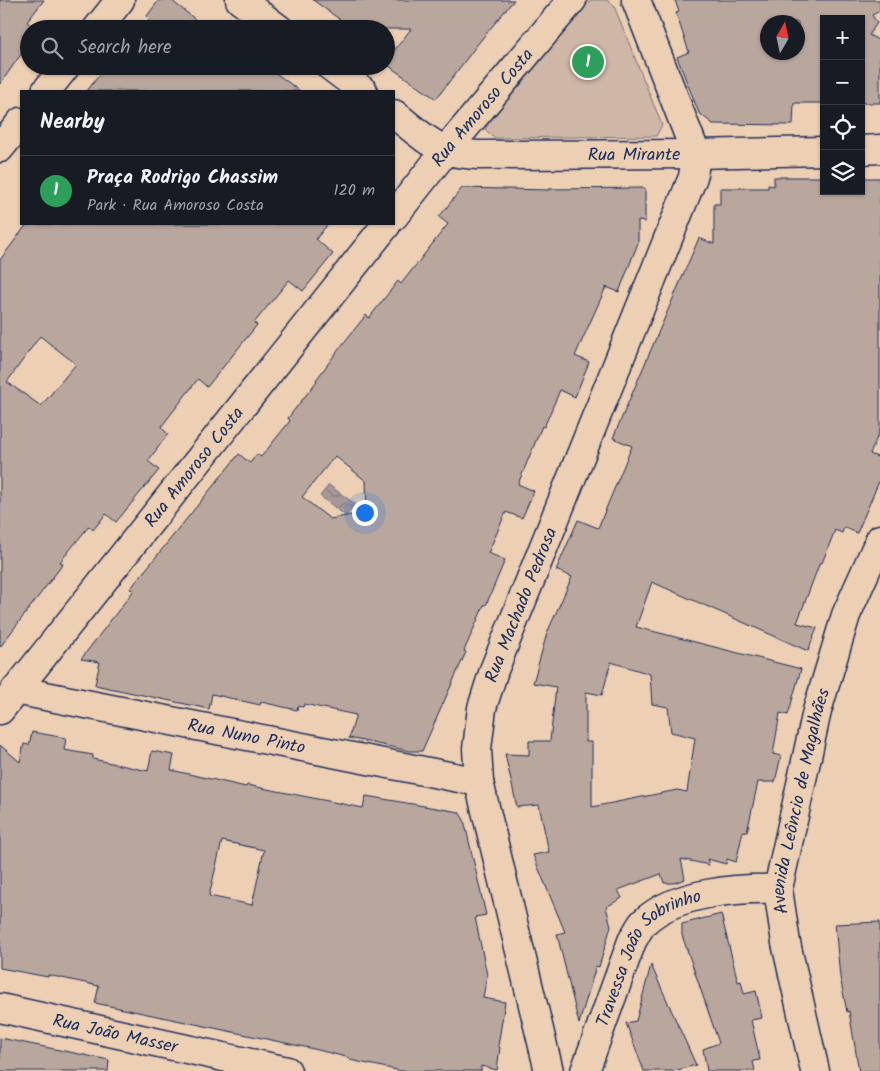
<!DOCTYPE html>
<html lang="en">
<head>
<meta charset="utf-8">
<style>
  body { margin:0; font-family:Kalam,sans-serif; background:#20242c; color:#f1f3f6 }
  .controls { position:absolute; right:15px; top:15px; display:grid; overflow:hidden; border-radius:0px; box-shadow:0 1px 4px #0004 }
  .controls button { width:45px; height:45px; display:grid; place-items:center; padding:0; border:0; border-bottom:1px solid #363941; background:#171b24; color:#f1f3f6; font:25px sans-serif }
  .compass { position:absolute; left:760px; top:15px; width:45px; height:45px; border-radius:50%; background:#171b24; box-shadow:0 1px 4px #0004; rotate:9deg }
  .you { position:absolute; left:364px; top:512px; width:18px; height:18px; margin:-12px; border:4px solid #fff; border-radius:50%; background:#1a73e8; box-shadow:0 0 0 8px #1a73e833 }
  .badge { display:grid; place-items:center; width:32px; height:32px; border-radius:50%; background:#0b8043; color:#fff; font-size:16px; font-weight:700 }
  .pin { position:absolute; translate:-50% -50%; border:2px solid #fff; box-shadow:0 1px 5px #0006 }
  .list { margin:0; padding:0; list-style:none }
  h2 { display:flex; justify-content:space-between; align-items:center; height:65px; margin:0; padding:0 20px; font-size:21px }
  h2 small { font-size:16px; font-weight:400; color:#9ea1a6 }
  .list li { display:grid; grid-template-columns:32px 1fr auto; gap:15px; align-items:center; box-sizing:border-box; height:70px; padding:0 20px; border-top:1px solid #363941 }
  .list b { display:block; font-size:19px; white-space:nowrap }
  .list p { margin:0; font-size:16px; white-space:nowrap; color:#9ea1a6 }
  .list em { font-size:16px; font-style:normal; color:#9ea1a6 }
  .icon { flex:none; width:28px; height:28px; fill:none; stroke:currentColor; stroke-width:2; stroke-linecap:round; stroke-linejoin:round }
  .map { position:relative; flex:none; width:880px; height:1071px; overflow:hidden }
  .search { position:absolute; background:#171b24; box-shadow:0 1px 4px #0004; left:20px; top:20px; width:375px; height:55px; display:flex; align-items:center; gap:12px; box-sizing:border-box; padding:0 18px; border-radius:28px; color:#9ea1a6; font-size:19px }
  .panel { position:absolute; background:#171b24; box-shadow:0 1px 4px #0004; left:20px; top:90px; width:375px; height:135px; border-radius:0px }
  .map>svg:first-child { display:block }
  .green { fill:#cfb7a7; stroke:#757382 }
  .water { fill:url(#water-waves); stroke:#6e6e80 }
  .building { fill:#b9a79e; stroke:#1b2f5e; fill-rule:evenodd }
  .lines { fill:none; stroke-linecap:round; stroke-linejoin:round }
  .street-casing { stroke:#1b2f5e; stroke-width:31 }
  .secondary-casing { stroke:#1b2f5e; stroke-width:31 }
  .street { stroke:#edcfb3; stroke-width:28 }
  .secondary { stroke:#edcfb3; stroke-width:28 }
  .labels { text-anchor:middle; stroke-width:5; stroke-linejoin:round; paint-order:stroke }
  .street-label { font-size:18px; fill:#1b2f5e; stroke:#edcfb3 }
</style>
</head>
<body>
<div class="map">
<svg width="880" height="1071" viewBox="0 0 880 1071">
  <defs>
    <pattern id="water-waves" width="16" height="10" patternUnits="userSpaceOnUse" patternTransform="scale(1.25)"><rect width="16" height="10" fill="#a59896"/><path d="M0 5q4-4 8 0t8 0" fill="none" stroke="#867c7e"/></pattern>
  </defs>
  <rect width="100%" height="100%" fill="#edcfb3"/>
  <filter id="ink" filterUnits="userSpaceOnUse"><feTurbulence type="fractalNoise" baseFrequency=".02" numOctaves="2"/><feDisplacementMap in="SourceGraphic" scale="10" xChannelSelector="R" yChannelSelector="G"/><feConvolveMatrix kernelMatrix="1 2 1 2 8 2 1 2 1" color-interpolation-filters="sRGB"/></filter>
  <g filter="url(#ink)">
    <polygon class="green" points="592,0 607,0 614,6 662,125 656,136 494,138 485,129 492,119 588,3"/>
    <polygon class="water" points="329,485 355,504 346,516 320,496"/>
    <g class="building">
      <polygon points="0,0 44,0 27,22 36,29 29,29 29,43 0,84"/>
      <polygon points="159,0 171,0 201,24 203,21 213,29 142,29 150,19 147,16"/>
      <polygon points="313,0 514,0 480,41 436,99 386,64 386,61 411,29 353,29"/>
      <path d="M 675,0 L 880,0 L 880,11 L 872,15 L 877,23 L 869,35 L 880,41 L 880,103 L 861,103 L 861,19 L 824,19 L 824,103 L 794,103 L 793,125 L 713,124 L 699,113 L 677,57 L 689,52 L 676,13 L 679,12 ZM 768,22 L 798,22 L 798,52 L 768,52 Z"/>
      <polygon points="106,66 266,66 300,91 87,91"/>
      <path d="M 774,177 L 824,177 L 824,191 L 861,191 L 861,178 L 880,178 L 880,430 L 870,454 L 880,458 L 880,479 L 857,533 L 844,527 L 842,533 L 835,530 L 822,563 L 820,562 L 797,623 L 817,628 L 808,651 L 652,582 L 636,627 L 801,669 L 788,715 L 780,713 L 773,754 L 781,756 L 775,782 L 758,782 L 747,832 L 743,831 L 736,862 L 727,859 L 726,864 L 707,859 L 709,865 L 681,859 L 685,879 L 674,883 L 664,883 L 661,874 L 618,890 L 622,898 L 606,907 L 611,926 L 599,967 L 596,966 L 579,1024 L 557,934 L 565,932 L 533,855 L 549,852 L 539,805 L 517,807 L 505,754 L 529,755 L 529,741 L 550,741 L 556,687 L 533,683 L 547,633 L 572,577 L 556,570 L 578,520 L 598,528 L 632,446 L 613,438 L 699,238 L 714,244 L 714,204 L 720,204 L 720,188 L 768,188 L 768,185 L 774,186 ZM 611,662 L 650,674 L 652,704 L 668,707 L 671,732 L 695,738 L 687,792 L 677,790 L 592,807 L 592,742 L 586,742 L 586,692 L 602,695 Z"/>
      <path d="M 462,188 L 549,190 L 549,189 L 645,188 L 645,222 L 638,221 L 638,243 L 619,292 L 606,287 L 575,356 L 589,362 L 575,397 L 560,390 L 544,427 L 542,426 L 518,484 L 534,491 L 522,518 L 506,512 L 488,553 L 505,560 L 486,605 L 484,605 L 464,651 L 466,652 L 422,751 L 410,751 L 349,738 L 356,715 L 304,704 L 303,707 L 298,706 L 297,710 L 261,702 L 260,705 L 212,694 L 209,709 L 95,685 L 100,662 L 81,659 L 134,590 L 130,589 L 239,454 L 250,463 L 257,454 L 261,457 L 290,421 L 288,418 L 317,381 L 316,380 L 342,345 L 366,315 L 369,318 L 398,281 L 401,284 L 448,224 L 439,217 ZM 335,456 L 366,481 L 367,512 L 330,519 L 302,497 Z"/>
      <path d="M 27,224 L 328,224 L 316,239 L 333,254 L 303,291 L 289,280 L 254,323 L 257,325 L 207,387 L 198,379 L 161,427 L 168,434 L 148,461 L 159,470 L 116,522 L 106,514 L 93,530 L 89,526 L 60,562 L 63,564 L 0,647 L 0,260 ZM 40,336 L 76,364 L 41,406 L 7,382 Z"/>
      <path d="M 32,732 L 66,738 L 64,750 L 93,755 L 93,759 L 148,771 L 152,751 L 174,755 L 171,770 L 246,787 L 247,785 L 363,808 L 366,796 L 459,812 L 464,820 L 486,915 L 475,917 L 487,975 L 483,998 L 505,1002 L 498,1046 L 500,1047 L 497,1070 L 481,1066 L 481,1071 L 401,1071 L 350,1060 L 350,1058 L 314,1049 L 95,1003 L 99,986 L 48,975 L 48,977 L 0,968 L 0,745 L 20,762 L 24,744 L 29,745 ZM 222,841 L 264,850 L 252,905 L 209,896 Z"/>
      <polygon points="721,914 738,982 741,981 744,994 756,991 762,1018 751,1020 760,1060 753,1061 755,1071 707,1071 703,1049 719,1043 682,935 682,924"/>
      <polygon points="880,922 880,1071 859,1071 849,1011 847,1012 840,977 835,924"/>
      <polygon points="651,965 696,1065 674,1071 644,1071 626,1023 636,1021"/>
      <polygon points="0,1038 109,1060 108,1071 0,1071"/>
    </g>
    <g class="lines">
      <defs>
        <g id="street">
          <polyline points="240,0 279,29"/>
          <polyline points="97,29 120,0"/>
          <polyline points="330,66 363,91"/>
          <polyline points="46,91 66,66"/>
          <path id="s1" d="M 394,114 C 410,126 427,143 446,150 C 456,154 467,154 477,155 L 696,154 L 824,151"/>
          <polyline points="0,148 21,122"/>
          <polyline points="861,150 880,149"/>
          <path id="s2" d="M 394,216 L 446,150 L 572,0"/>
          <path id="s3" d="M 15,690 L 479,782"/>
          <path id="s4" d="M 0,710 L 387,224"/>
          <path id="s5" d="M 0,1008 L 287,1071"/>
          <path id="s6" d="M 549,1071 L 479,782 L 477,749 L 482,708 L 494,670 L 693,177 L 696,154 L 636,0"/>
          <path id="s7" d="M 585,1071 L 632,941 C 636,935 639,927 644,922 C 675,892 738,888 778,889"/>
        </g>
        <g id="secondary">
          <path id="s8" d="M 815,1071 L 786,943 L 778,889 L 817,711 L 846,615 L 880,539"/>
        </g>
      </defs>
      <use href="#street" class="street-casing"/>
      <use href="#secondary" class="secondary-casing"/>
      <use href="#street" class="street"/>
      <use href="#secondary" class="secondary"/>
    </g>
  </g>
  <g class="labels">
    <g class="street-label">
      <text dy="6" stroke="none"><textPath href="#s2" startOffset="140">Rua Amoroso Costa</textPath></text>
      <text dy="6" stroke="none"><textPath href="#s1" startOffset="252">Rua Mirante</textPath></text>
      <text dy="6" stroke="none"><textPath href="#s4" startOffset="311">Rua Amoroso Costa</textPath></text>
      <text dy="6" stroke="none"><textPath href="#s6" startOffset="482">Rua Machado Pedrosa</textPath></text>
      <text dy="6" stroke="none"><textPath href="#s3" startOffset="236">Rua Nuno Pinto</textPath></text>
      <text dy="6" stroke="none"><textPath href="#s8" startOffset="276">Avenida Leôncio de Magalhães</textPath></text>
      <text dy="6" stroke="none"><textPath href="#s7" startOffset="136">Travessa João Sobrinho</textPath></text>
      <text dy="6" stroke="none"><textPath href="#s5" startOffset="118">Rua João Masser</textPath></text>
    </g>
  </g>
</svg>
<div class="controls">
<button>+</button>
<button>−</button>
<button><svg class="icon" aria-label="locate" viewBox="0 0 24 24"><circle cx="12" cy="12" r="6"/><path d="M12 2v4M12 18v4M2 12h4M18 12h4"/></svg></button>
<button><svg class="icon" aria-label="layers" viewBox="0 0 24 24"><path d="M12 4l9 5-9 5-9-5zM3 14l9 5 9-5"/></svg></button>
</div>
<svg class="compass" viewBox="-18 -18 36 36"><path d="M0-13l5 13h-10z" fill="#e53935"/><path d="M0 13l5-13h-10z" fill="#9ea1a6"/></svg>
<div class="you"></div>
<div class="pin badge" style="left:588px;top:62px;background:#2e9e5b">1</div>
<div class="search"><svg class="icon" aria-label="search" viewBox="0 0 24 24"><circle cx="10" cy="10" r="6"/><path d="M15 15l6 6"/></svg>Search here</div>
<section class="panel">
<h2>Nearby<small></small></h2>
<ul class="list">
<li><span class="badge" style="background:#2e9e5b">1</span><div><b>Praça Rodrigo Chassim</b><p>Park · Rua Amoroso Costa</p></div><em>120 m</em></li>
</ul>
</section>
</div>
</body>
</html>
